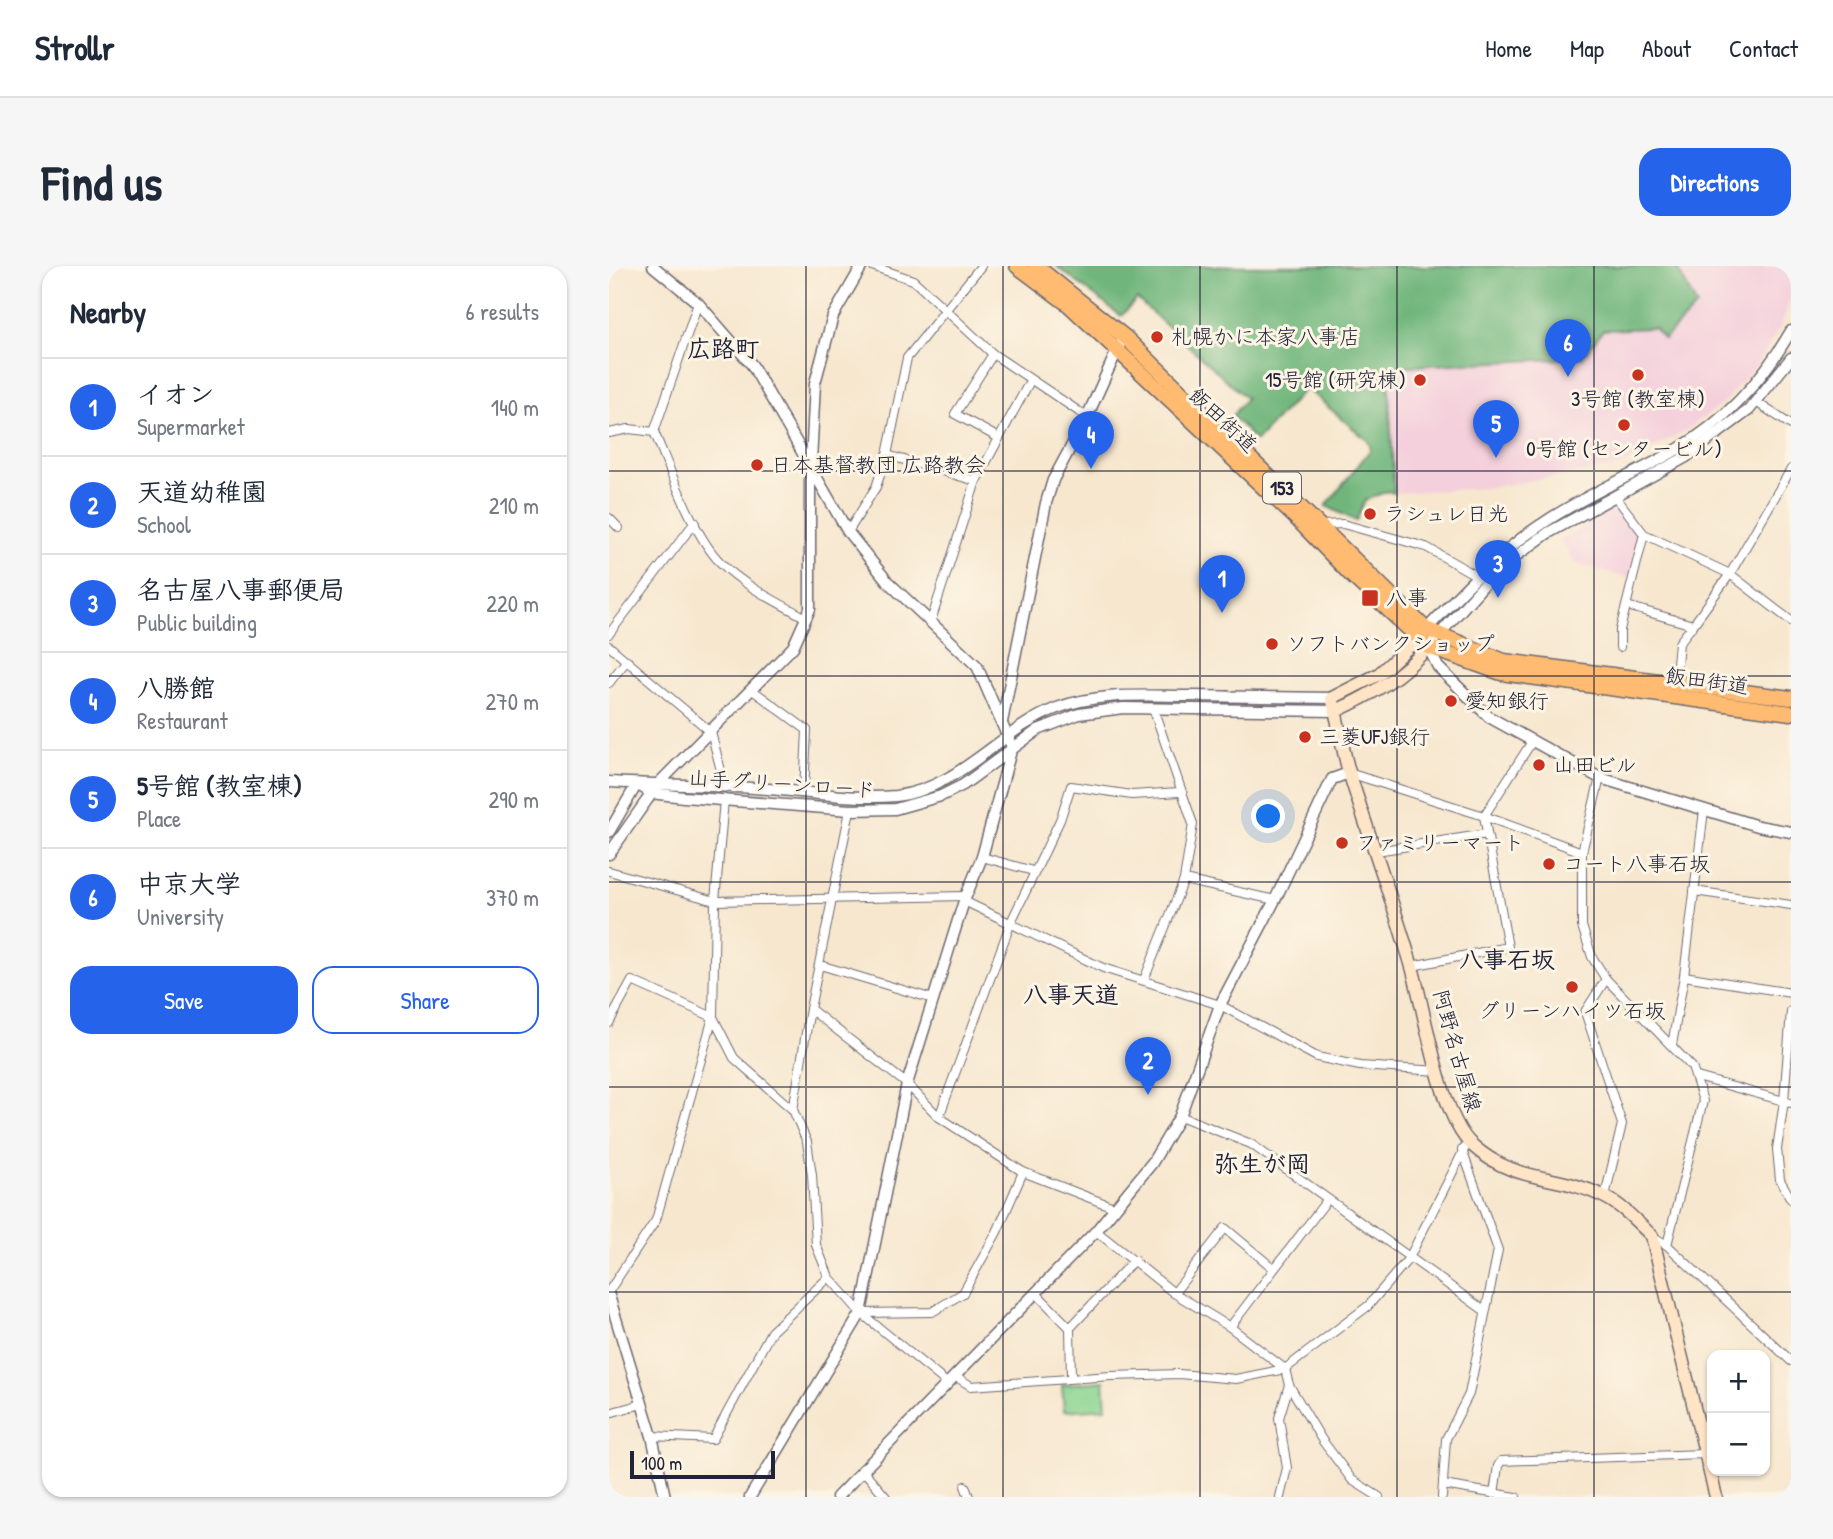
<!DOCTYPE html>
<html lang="en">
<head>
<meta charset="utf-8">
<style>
  body { margin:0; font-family:"Patrick Hand","Klee One",sans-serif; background:#f6f6f7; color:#1f2937 }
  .controls { position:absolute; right:21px; bottom:21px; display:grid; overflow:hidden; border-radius:14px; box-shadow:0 2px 5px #0004 }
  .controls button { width:63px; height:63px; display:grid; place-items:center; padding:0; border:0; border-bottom:2px solid #e0e1e3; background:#fff; color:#1f2937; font:35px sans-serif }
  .scale { position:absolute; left:21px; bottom:18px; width:145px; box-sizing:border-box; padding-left:7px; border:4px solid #22223b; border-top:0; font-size:19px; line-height:24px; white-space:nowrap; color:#22223b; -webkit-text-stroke:5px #fcf5e5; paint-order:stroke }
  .you { position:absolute; left:660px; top:551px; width:24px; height:24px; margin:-18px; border:5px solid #fff; border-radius:50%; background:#1a73e8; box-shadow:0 0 0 10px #1a73e833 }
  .badge { display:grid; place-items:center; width:46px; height:46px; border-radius:50%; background:#2563eb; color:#fff; font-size:23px; font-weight:700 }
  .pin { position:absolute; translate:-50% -58px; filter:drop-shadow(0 2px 4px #0008) }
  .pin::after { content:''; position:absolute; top:37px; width:24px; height:21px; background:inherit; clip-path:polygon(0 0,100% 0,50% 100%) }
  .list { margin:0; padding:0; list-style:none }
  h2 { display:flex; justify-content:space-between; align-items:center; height:91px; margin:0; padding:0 28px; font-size:30px }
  h2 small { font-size:23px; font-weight:400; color:#747a83 }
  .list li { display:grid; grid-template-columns:46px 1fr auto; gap:21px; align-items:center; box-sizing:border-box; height:98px; padding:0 28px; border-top:2px solid #e0e1e3 }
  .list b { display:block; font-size:26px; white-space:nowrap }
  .list p { margin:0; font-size:23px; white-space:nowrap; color:#747a83 }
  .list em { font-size:23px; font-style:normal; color:#747a83 }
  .actions { display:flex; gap:14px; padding:21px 28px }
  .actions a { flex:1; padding:16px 0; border:2px solid #2563eb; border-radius:21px; text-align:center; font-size:24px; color:#2563eb }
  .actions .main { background:#2563eb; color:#fff }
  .map { position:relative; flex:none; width:1182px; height:1231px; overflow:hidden; border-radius:21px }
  header { display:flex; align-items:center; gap:42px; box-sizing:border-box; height:98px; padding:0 35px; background:#fff; border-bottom:2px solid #e0e1e3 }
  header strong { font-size:33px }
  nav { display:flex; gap:38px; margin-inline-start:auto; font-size:24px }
  .intro { display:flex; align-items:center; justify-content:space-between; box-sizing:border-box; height:168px; padding:0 42px }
  h1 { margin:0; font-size:49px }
  .button { padding:18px 32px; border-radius:21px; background:#2563eb; color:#fff; font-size:24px; font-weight:700 }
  main { display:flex; gap:42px; padding:0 42px }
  aside { flex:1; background:#fff; border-radius:21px; box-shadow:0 2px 5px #0004 }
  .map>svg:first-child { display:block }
  .built { fill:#f4cfdc }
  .green { fill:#8ad491; stroke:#567b66; stroke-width:2 }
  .forest { fill:#6fb67b; stroke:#486c5b; stroke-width:2 }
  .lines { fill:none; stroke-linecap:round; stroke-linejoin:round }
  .minor-casing { stroke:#6d676f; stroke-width:10 }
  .tertiary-casing { stroke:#6d676f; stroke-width:13 }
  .secondary-casing { stroke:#6d676f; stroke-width:15 }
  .trunk-casing { stroke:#6d676f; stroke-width:17 }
  .minor { stroke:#fff; stroke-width:8 }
  .tertiary { stroke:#fff; stroke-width:10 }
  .secondary { stroke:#ffe4c6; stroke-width:12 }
  .trunk { stroke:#ffbb71; stroke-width:14 }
  .grid { fill:none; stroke:#22223b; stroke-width:2; stroke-opacity:0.55 }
  .poi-dot { fill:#c8321e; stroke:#fcf5e5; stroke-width:2.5 }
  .labels { text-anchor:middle; stroke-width:6; stroke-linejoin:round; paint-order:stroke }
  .shield { fill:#fcf5e5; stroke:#63616e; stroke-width:2 }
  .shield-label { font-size:19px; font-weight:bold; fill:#22223b }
  .poi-label { font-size:21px; fill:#22223b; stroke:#fcf5e5; text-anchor:start }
  .street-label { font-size:21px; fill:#22223b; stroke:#fcf5e5 }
  .quarter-label { font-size:24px; font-weight:bold; fill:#22223b; stroke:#fcf5e5 }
</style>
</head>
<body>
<header>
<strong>Strollr</strong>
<nav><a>Home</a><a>Map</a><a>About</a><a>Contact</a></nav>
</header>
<div class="intro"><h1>Find us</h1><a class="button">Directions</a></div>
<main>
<aside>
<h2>Nearby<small>6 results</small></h2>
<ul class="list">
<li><span class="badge">1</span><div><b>イオン</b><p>Supermarket</p></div><em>140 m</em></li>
<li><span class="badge">2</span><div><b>天道幼稚園</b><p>School</p></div><em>210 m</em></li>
<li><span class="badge">3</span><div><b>名古屋八事郵便局</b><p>Public building</p></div><em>220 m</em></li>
<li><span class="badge">4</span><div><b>八勝館</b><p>Restaurant</p></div><em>270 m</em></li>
<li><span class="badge">5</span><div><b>5号館 (教室棟)</b><p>Place</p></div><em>290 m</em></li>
<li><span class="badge">6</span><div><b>中京大学</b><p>University</p></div><em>370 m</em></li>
</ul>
<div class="actions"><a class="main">Save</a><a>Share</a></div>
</aside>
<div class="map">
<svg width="1182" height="1231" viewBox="0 0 1182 1231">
  <rect width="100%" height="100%" fill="#fcf5e5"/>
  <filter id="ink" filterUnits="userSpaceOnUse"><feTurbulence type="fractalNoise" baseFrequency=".0143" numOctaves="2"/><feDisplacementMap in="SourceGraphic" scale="14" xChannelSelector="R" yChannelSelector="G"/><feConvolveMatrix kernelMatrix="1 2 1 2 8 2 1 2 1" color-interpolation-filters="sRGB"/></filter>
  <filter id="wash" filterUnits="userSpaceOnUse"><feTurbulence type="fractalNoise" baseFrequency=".00686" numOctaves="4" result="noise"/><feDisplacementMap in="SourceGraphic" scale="28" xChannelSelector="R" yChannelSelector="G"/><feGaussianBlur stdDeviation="1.57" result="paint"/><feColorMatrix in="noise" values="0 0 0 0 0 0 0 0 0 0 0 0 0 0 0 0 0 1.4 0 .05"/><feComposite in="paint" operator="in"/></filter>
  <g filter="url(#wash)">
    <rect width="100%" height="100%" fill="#f7e7cf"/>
    <g class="built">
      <polygon points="1067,0 1182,0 1182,30 1173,58 1149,97 1114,137 1075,166 1008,201 876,222 785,227 779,101 973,92 994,64 1046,62 1088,40"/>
      <polygon points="1007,242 1031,269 1019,312 965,297 951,274"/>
    </g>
    <polygon class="green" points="495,1115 497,1142 455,1145 453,1119"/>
    <polygon class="forest" points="447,0 1067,0 1088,40 1055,73 1045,62 994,64 973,92 779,101 785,227 779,225 756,234 747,255 717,240 762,183 759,175 697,122 647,175 623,150 637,132 528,33 512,50"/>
  </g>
  <g filter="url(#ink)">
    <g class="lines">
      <defs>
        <g id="minor">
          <polyline points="263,0 304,14 384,88 478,151"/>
          <path d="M 89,37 L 45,166 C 61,202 84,269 111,296 C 136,321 167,335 197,352"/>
          <polyline points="384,88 346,148 388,171"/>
          <polyline points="1147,136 1182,159"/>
          <polyline points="0,167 20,163 45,166"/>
          <polyline points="278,189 367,215"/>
          <polyline points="1006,230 1035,268 1121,308 1182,355"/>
          <polyline points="0,252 10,262"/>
          <polyline points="713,259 734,258 817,281 868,310"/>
          <polyline points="239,266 267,221 278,189 298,92 372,0"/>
          <polyline points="1018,340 1084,359 1121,308 1182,203"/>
          <polyline points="322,355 367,215 421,115"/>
          <polyline points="0,368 86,256"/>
          <polyline points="0,380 102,466 116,520"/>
          <polyline points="1011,381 1011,364 1035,268"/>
          <polyline points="0,417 18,394"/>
          <polyline points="1066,418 1070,377 1084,359"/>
          <polyline points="142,423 198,464 195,526"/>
          <polyline points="740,507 875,550 973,586"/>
          <polyline points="991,512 973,586 973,660 983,691 997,713 1083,801 1094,835 1058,979"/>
          <polyline points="241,544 201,743 298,818 330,851 414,906 507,942"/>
          <polyline points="767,585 878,568"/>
          <polyline points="373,591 424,605"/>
          <polyline points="0,605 106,635 357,630"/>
          <polyline points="575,614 666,634"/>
          <polyline points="1085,625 1182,639"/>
          <polyline points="355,635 494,702 611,739 708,791 751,800 830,805"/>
          <polyline points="211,699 324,733"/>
          <polyline points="803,700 899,681 875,550 924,474"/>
          <polyline points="1075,710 1182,727"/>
          <polyline points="535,714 575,614 584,558 544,442"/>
          <polyline points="1182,745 1175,835 1168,883 1171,914 1182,933"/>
          <polyline points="0,757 23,715 104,751 125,792 184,844 198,876 203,909 207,979 220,1011 252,1047 339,1118"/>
          <polyline points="1063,779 1075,710 1095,544"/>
          <polyline points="1088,811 1182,837"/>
          <polyline points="184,844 201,743"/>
          <polyline points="571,850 642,878 876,1045"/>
          <polyline points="330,851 402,656 451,554 462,520 523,529 571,526"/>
          <polyline points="996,930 1013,858 976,746 997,713"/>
          <polyline points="487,965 565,1027 621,1061 676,1103 680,1119 713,1174 743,1214 770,1231"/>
          <polyline points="1043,970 1058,979 1182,1095"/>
          <polyline points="0,1025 47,954 104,751 106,635 115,534"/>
          <polyline points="427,1027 461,1062 462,1111"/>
          <polyline points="565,1027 616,962 664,1002"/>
          <polyline points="252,1047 323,1046 354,1027 388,966 414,906"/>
          <polyline points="621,1061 718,934"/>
          <polyline points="461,1062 525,994"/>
          <polyline points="346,1110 362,1120 502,1110 570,1108 627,1113 676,1103 759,1040 800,992 859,876"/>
          <polyline points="0,1147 33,1138"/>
          <polyline points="43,1170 104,1173 162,1066 220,1011"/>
          <polyline points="253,1203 277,1231"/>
          <polyline points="834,1219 907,1231"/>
          <polyline points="356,1220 360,1231"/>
          <polyline points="885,1228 889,1200 892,1195 1096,1188"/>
          <polyline points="671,1231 678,1202 670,1152 680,1119"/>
          <polyline points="833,1231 837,1173 860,1128 889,984 853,884"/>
        </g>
        <g id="tertiary">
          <polyline points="44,0 89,37 143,99 239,266 279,316 368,400 403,481 373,591 355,635 298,818 252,1047 141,1231"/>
          <polyline points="1182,92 1140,144 1077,191 939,267 889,303 819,381 829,401 880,451 991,512 1149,560 1182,566"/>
          <path d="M 815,366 C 852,326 887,288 933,258 C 975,229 1024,210 1069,183 C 1117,155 1154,113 1182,65"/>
          <polyline points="393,456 437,237 444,214 478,151 511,78"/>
          <path d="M 0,516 C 53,519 106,519 159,523 C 201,526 245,534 287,530 C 352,522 389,465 448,442 C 490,426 535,430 580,430 C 627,431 675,431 723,432"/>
          <polyline points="28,518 42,527 75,531 241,544 286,543 332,530 354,519 429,464 470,448 514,442 727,445"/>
          <polyline points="0,566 28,518"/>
          <polyline points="0,588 50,517 184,381 201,343 201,216 206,117 224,50 253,0"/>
          <polyline points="0,1030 43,1170 56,1231"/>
          <polyline points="228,1231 487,965 543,897 571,850 611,739 666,634 723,513 740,507"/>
        </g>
        <g id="secondary">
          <path d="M 808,373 L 770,408 L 723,432 C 730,457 733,484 741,509 C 761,573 784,636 803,701 C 816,745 831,851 863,879 C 906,918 947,907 994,930 C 1013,939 1028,956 1043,970 L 1107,1231"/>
          <path d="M 727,445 C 764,428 792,411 819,381"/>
        </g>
        <g id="trunk">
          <polyline points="408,0 460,39 507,83 687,252 742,309 819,381 892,407 1182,447"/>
          <polyline points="427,0 517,72 817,363 895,395 1182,432"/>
        </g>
      </defs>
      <use href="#minor" class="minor-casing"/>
      <use href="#tertiary" class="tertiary-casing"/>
      <use href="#secondary" class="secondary-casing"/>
      <use href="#trunk" class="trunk-casing"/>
      <use href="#minor" class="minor"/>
      <use href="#tertiary" class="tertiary"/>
      <use href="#secondary" class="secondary"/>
      <use href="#trunk" class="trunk"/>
    </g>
  </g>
  <path class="grid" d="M 197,0 L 197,1231M 394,0 L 394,1231M 591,0 L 591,1231M 788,0 L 788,1231M 985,0 L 985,1231M 0,205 L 1182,205M 0,410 L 1182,410M 0,616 L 1182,616M 0,821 L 1182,821M 0,1026 L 1182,1026"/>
  <g class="poi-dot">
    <circle cx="548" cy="71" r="7"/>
    <circle cx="1029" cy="109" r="7"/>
    <circle cx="811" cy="114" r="7"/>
    <circle cx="1015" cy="159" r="7"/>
    <circle cx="148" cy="199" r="7"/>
    <circle cx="761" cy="248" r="7"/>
    <rect x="752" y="323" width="18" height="18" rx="3.5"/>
    <circle cx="663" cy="378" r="7"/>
    <circle cx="842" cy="435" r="7"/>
    <circle cx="696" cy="471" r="7"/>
    <circle cx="930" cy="499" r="7"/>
    <circle cx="733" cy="577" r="7"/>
    <circle cx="940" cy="598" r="7"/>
    <circle cx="963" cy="721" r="7"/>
  </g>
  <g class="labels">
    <rect class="shield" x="654" y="206.5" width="38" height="31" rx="5"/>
    <g class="shield-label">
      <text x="673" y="229">153</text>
    </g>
    <g class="poi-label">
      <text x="562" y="78">札幌かに本家八事店</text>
      <text x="797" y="121" text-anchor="end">15号館 (研究棟)</text>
      <text x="1029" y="140" text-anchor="middle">3号館 (教室棟)</text>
      <text x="1015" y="190" text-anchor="middle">0号館 (センタービル)</text>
      <text x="162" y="206">日本基督教団 広路教会</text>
      <text x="775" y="255">ラシュレ日光</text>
      <text x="777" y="339">八事</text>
      <text x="677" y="385">ソフトバンクショップ</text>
      <text x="856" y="442">愛知銀行</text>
      <text x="710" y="478">三菱UFJ銀行</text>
      <text x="944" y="506">山田ビル</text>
      <text x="747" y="584">ファミリーマート</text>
      <text x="954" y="605">コート八事石坂</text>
      <text x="963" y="752" text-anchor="middle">グリーンハイツ石坂</text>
    </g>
    <g class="street-label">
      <text transform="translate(614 154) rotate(43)" y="7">飯田街道</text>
      <text transform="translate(1098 415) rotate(8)" y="7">飯田街道</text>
      <text transform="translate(173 518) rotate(4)" y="7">山手グリーンロード</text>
      <text transform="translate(848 785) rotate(74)" y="7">阿野名古屋線</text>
    </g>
    <g class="quarter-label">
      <text x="114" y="91">広路町</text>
      <text x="898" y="702">八事石坂</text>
      <text x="462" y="737">八事天道</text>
      <text x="653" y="906">弥生が岡</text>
    </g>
  </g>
</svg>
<div class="controls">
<button>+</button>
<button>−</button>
</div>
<div class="scale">100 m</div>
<div class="you"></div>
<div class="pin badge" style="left:613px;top:347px">1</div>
<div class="pin badge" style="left:539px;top:829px">2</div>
<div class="pin badge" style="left:889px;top:332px">3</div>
<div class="pin badge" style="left:482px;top:203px">4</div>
<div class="pin badge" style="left:887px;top:192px">5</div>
<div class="pin badge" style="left:959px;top:111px">6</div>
</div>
</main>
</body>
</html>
